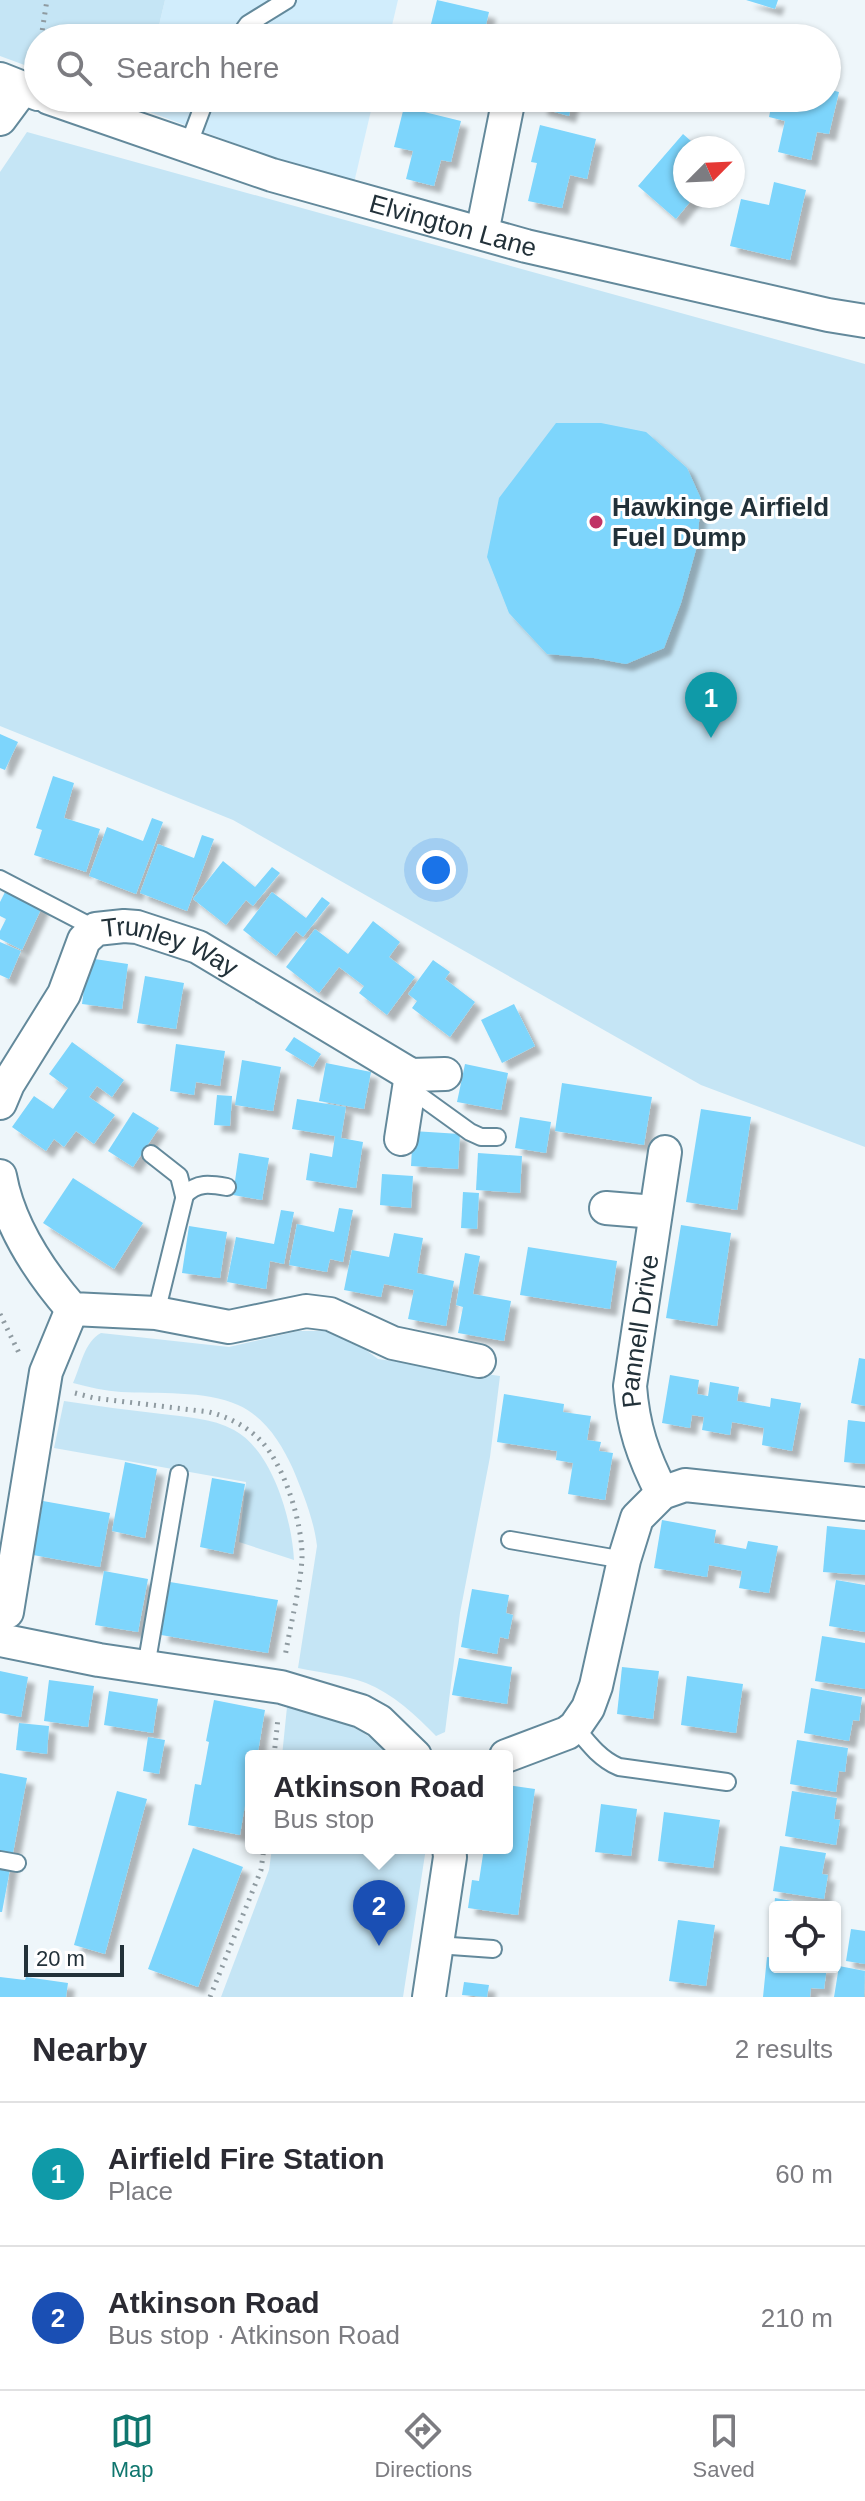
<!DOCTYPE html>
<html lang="en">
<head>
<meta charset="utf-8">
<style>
  body { margin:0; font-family:Helvetica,sans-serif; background:#f7f7f7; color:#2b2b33 }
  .controls { position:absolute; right:24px; bottom:24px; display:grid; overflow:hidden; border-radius:8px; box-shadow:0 2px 6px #0004 }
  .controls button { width:72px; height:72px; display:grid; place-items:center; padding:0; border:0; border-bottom:2px solid #e1e1e2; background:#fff; color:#2b2b33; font:40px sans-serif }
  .compass { position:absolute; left:673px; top:136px; width:72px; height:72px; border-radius:50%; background:#fff; box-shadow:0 2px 6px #0004; rotate:66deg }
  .scale { position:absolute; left:24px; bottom:20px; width:100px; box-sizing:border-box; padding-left:8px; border:4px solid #223139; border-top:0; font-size:22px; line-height:28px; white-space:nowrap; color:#223139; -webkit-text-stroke:6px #fff; paint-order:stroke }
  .you { position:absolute; left:436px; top:870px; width:28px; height:28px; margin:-20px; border:6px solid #fff; border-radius:50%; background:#1a73e8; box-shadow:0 0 0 12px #1a73e833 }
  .badge { display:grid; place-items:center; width:52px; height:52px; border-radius:50%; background:#0f766e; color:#fff; font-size:26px; font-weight:700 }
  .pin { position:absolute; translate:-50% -66px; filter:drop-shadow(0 2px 4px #0008) }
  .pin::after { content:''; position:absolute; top:42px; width:28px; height:24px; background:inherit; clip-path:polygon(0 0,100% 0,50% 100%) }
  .popup { position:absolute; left:245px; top:1750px; width:268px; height:104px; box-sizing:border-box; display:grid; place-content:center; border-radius:8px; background:#fff; filter:drop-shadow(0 2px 6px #0005); font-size:26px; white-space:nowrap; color:#7c7c81 }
  .popup b { font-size:30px; color:#2b2b33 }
  .popup::after { content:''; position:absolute; left:50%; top:100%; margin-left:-16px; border:16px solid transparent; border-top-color:#fff }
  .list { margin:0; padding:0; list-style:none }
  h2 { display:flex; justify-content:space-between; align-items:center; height:104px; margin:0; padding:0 32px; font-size:34px }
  h2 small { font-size:26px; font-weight:400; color:#7c7c81 }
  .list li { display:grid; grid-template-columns:52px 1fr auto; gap:24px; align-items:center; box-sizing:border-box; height:144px; padding:0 32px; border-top:2px solid #e1e1e2 }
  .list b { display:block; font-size:30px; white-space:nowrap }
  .list p { margin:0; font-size:26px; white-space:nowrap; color:#7c7c81 }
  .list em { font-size:26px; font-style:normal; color:#7c7c81 }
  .icon { flex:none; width:44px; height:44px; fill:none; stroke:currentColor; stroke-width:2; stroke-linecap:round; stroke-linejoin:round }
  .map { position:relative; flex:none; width:865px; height:1997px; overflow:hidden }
  .search { position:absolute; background:#fff; box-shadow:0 2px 6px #0004; left:24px; right:24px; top:24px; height:88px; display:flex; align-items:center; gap:20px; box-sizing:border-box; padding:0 28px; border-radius:44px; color:#7c7c81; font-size:30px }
  .sheet { height:392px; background:#fff }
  nav { display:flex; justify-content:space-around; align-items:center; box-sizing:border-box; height:112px; border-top:2px solid #e1e1e2; background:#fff; font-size:22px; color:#7c7c81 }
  nav a { display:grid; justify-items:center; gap:4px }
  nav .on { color:#0f766e }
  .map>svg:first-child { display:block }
  .built { fill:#d1edfc }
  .green { fill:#c5e5f5 }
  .building { fill:#7dd5fc; filter:url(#shadow) }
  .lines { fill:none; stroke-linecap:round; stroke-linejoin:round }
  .lane-casing { stroke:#63899b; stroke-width:20 }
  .street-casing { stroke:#63899b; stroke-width:36 }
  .path { stroke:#8f9ba1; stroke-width:5; stroke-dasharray:2 6; stroke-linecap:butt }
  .lane { stroke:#fff; stroke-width:16 }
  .street { stroke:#fff; stroke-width:32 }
  .poi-dot { fill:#c03365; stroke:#fff; stroke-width:3 }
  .labels { text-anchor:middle; stroke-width:6; stroke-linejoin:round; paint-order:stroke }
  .street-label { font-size:26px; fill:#223139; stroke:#fff }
  .poi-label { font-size:26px; font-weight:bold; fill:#223139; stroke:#fff; text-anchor:start }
</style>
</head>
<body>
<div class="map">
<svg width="865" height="1997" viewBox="0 0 865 1997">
  <defs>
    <filter id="shadow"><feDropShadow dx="7" dy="7" stdDeviation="2" flood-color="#0004"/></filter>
  </defs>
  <rect width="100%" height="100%" fill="#eef6fa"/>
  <g class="built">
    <polygon points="165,0 398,0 389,38 156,38"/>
    <polygon points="141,98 374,98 353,187 139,108"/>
  </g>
  <g class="green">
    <polygon points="0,0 165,0 156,38 38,38 38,70 0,56"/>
    <polygon points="27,132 865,364 865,1147 701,1085 233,820 0,726 0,172"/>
    <path d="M 298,1331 L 330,1331 L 358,1344 L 378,1359 L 500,1376 L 490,1457 L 460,1613 L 445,1732 L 436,1736 C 416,1715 393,1694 366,1683 C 345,1675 321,1673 298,1668 L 317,1546 C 314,1520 303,1493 293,1469 C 281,1443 265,1417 238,1405 C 206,1390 156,1394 121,1392 C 105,1391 89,1387 73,1383 C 81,1366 84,1342 101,1333 L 229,1347 Z"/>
    <path d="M 64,1401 C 96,1406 129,1410 162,1414 C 185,1417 212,1418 234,1430 C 272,1450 292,1519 294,1560 L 239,1542 L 246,1482 L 54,1448 Z"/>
    <path d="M 287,1707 C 330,1717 360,1723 391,1756 L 282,1756 Z"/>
    <polygon points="272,1848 426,1848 403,1997 221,1997 269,1870"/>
  </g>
  <g class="building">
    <polygon points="437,0 489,12 483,38 437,38 428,36"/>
    <polygon points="746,0 778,0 775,9"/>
    <polygon points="827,89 839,92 829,134 817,132 811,160 778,152 785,121 769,117 773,98 827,98"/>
    <polygon points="543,98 573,98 569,116 540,108"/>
    <polygon points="404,107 461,121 451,162 441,160 434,186 406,179 413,151 394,147"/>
    <polygon points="540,125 596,139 587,179 570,175 562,208 528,201 537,163 531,162"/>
    <polygon points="683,134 699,148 685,148 685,196 695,196 676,219 638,186"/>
    <polygon points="774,182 806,190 790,260 730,246 741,199 769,205"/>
    <polygon points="556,423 601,423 646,432 687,468 701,499 697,546 681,603 664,648 626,664 594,658 547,654 509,613 487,557 499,498"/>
    <polygon points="0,734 18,742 5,770 0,768"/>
    <polygon points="53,776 74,783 64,818 100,829 86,872 34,855 42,830 36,828"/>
    <polygon points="152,818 163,822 136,894 89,876 107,827 143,841"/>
    <polygon points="202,835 214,839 187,911 140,893 158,844 194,858"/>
    <polygon points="223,861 255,887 272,867 280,873 253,906 246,900 226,925 193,899"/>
    <polygon points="7,888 43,905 22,950 0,939 0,931 6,919 0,916 0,902"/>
    <polygon points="272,892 306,918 322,897 330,903 303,937 296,931 276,956 243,930"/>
    <polygon points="373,921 400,942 389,957 415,977 387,1015 359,993 364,986 339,967 319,993 286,967 315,929 348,954"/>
    <polygon points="0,942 21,951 9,979 0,975"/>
    <polygon points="88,958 128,964 122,1009 82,1004"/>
    <polygon points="433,960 450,972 445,979 475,1002 450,1037 412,1008 417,1001 408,994"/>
    <polygon points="145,976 184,983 176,1029 137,1023"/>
    <polygon points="514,1004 535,1046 502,1063 481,1020"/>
    <polygon points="294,1037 321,1054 313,1067 285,1050"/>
    <polygon points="72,1042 124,1080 112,1097 97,1086 89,1097 115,1115 94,1144 76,1131 64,1147 54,1139 46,1151 12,1127 34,1096 53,1109 68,1088 49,1074"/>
    <polygon points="176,1044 225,1051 220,1086 196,1082 194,1095 170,1091"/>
    <polygon points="242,1060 281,1067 273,1111 235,1105"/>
    <polygon points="326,1063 371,1072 364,1109 319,1101"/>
    <polygon points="465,1064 508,1073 501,1110 457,1102"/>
    <polygon points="562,1083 652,1097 644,1145 555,1131"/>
    <polygon points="217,1095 232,1096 230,1126 214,1125"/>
    <polygon points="297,1099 346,1107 341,1138 363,1142 356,1188 306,1180 310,1153 332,1157 335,1136 292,1129"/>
    <polygon points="701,1109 751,1117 737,1210 686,1202"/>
    <polygon points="133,1112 159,1128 133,1167 108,1151"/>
    <polygon points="520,1117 551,1122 546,1153 515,1148"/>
    <polygon points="413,1131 460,1134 458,1169 411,1166"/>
    <polygon points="239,1153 269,1158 262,1200 233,1195"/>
    <polygon points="478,1153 522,1156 520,1193 476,1190"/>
    <polygon points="382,1174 413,1176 411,1208 380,1205"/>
    <polygon points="73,1178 143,1223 114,1269 43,1223"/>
    <polygon points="463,1192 479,1193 477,1229 461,1228"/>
    <polygon points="339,1208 353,1210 343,1262 330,1259 327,1272 289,1265 297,1224 334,1232"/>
    <polygon points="281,1210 294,1212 284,1264 270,1261 266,1289 227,1282 236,1237 274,1244"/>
    <polygon points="681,1225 731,1233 717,1326 666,1318"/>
    <polygon points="189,1226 227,1232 220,1278 182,1273"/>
    <polygon points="394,1233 423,1238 417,1273 454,1281 446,1326 408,1319 414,1290 384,1284 381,1297 344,1290 352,1250 389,1257"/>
    <polygon points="528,1247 617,1261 610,1309 520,1295"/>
    <polygon points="465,1253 480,1256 473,1294 511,1301 504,1341 458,1333 463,1307 456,1305"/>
    <polygon points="859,1358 865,1359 865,1406 851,1403"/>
    <polygon points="670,1375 699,1380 697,1394 708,1396 710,1382 739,1387 737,1401 770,1407 771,1398 801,1403 792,1451 762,1445 764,1428 732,1422 730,1435 702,1430 704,1417 692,1415 690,1428 662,1423"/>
    <polygon points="504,1394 564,1404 563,1412 591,1416 587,1440 601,1442 599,1451 613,1453 605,1500 568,1494 573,1463 556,1460 557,1451 497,1442"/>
    <polygon points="848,1420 865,1422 865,1464 844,1462"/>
    <polygon points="125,1462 157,1469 145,1538 112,1531"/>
    <polygon points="212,1478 245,1484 233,1554 200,1547"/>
    <polygon points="43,1501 110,1513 100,1567 33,1555"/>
    <polygon points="662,1520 716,1530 714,1543 746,1549 748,1541 778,1546 769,1593 739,1588 742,1571 709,1565 707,1577 654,1568"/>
    <polygon points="827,1526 865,1530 865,1575 823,1572"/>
    <polygon points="104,1571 148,1579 138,1632 95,1625"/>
    <polygon points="836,1580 865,1585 865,1632 829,1626"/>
    <polygon points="170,1582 278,1600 268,1653 161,1635"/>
    <polygon points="472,1589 509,1595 506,1613 513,1615 508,1639 500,1637 497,1654 461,1647"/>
    <polygon points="822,1636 865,1643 865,1689 815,1681"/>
    <polygon points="459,1658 512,1667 507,1704 452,1695"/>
    <polygon points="622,1667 659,1671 653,1719 617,1714"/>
    <polygon points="0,1671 28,1677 21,1717 0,1713"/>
    <polygon points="687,1676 743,1684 736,1733 681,1725"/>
    <polygon points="49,1680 94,1686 88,1727 44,1721"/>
    <polygon points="811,1688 862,1697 859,1721 853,1720 849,1741 804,1733"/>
    <polygon points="109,1691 158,1699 153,1733 104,1725"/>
    <polygon points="214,1700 265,1710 258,1752 262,1752 261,1756 251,1756 251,1794 247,1793 240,1835 188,1825 195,1784 201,1785 209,1742 206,1741"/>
    <polygon points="19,1723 49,1726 47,1754 16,1750"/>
    <polygon points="148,1737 165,1740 159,1774 143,1771"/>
    <polygon points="797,1740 848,1748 845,1772 839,1771 836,1792 790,1784"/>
    <polygon points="0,1773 27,1778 2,1912 0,1912"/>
    <polygon points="507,1785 535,1789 518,1915 468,1908 472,1880 479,1881 484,1848 507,1848"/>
    <polygon points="117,1791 147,1799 105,1954 74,1945"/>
    <polygon points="792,1791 837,1798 834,1819 840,1820 836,1845 785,1836"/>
    <polygon points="601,1804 637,1809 631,1856 595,1852"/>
    <polygon points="664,1812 720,1820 713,1868 658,1861"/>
    <polygon points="780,1846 826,1853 822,1874 828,1875 824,1899 773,1891"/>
    <polygon points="193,1848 243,1867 198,1987 148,1969"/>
    <polygon points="775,1898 817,1905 817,1907 774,1907"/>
    <polygon points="678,1920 715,1925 706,1986 669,1981"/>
    <polygon points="851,1929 865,1931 865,1964 846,1961"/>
    <polygon points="767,1957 775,1958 775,1967 827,1967 824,1989 811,1988 810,1997 763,1997"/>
    <polygon points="839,1966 865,1971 864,1997 834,1997"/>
    <polygon points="0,1977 25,1980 26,1977 68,1983 66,1997 0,1997"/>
    <polygon points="464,1982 489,1985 487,1997 462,1995"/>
  </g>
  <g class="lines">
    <defs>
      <g id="lane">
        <polyline points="238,38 248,24 287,0"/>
        <polyline points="188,146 206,98"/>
        <polyline points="0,879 96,929"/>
        <polyline points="409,1088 470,1132 481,1137 497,1137"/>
        <polyline points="151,1154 179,1176 184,1196"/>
        <path d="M 156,1313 L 185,1195 C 197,1182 210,1184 227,1187"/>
        <polyline points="510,1540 624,1560"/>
        <polyline points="146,1667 179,1474"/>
        <path d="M 575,1727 C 588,1743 600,1759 619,1767 L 727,1782"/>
        <polyline points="0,1860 17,1863"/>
        <polyline points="437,1945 493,1949"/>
      </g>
      <g id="street">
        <polyline points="0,79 38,94"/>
        <path id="s1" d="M 49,98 L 272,175 L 526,246 L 828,315 L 865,321"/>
        <polyline points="0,119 23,88"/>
        <polyline points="482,233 509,98"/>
        <path id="s2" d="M 0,1103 L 8,1084 L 64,994 L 84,940 L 96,929 L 124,926 L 137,927 L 198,947 L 411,1075 L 445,1074"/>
        <polyline points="401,1139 411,1075"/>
        <path d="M 0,1176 C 9,1226 40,1272 72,1309 L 156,1313 L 229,1327 L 306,1311 L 330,1314 L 393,1343 L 479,1361"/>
        <polyline points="606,1208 655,1212"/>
        <path id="s3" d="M 662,1493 C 643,1456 633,1427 630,1386 L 665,1152"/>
        <polyline points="7,1612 46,1372 72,1309"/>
        <polyline points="0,1640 99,1660 281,1687 361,1711 379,1721 415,1756"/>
        <polyline points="506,1756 567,1733 575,1727 588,1708 596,1686 624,1560 637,1518 662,1493 685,1485 865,1504"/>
        <polyline points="429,1997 450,1857 449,1848"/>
      </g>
    </defs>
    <use href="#lane" class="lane-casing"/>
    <use href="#street" class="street-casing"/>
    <g class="path">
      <polyline points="41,38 47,0"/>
      <polyline points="0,1314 19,1353"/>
      <path d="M 75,1393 L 94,1398 L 209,1412 C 229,1417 248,1427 262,1442 C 285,1467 303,1525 302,1559 C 300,1589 290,1626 285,1657"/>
      <polyline points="274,1756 278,1718"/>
      <polyline points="210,1997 261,1870 264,1848"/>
    </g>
    <use href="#lane" class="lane"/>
    <use href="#street" class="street"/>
  </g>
  <circle class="poi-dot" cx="596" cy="522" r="8"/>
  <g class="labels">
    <g class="street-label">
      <text dy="9" stroke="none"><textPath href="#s1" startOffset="424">Elvington Lane</textPath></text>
      <text dy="9" stroke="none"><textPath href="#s2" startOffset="278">Trunley Way</textPath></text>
      <text dy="9" stroke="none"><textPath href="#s3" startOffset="168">Pannell Drive</textPath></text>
    </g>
    <g class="poi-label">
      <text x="612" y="516">Hawkinge Airfield<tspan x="612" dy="30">Fuel Dump</tspan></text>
    </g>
  </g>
</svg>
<div class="controls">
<button><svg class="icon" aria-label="locate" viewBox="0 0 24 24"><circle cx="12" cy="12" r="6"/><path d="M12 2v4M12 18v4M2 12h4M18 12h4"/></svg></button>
</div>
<svg class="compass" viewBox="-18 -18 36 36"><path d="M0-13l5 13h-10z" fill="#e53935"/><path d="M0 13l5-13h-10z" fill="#7c7c81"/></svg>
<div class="scale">20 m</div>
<div class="you"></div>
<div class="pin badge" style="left:711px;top:738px;background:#0f9aa8">1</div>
<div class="pin badge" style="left:379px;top:1946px;background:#1a4fb4">2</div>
<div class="popup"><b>Atkinson Road</b>Bus stop</div>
<div class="search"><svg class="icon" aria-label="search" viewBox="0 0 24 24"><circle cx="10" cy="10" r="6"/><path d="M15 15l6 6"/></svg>Search here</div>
</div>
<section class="sheet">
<h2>Nearby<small>2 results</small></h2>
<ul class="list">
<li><span class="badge" style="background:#0f9aa8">1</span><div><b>Airfield Fire Station</b><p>Place</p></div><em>60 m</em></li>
<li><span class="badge" style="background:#1a4fb4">2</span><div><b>Atkinson Road</b><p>Bus stop · Atkinson Road</p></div><em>210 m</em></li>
</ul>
</section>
<nav>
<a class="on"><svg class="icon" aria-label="map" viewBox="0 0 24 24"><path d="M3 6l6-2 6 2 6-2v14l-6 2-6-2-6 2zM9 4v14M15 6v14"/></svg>Map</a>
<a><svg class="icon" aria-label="directions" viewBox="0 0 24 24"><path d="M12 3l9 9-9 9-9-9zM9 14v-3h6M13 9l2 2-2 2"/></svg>Directions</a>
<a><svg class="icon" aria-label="saved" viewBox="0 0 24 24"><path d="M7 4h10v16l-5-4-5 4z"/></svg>Saved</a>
</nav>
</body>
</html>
